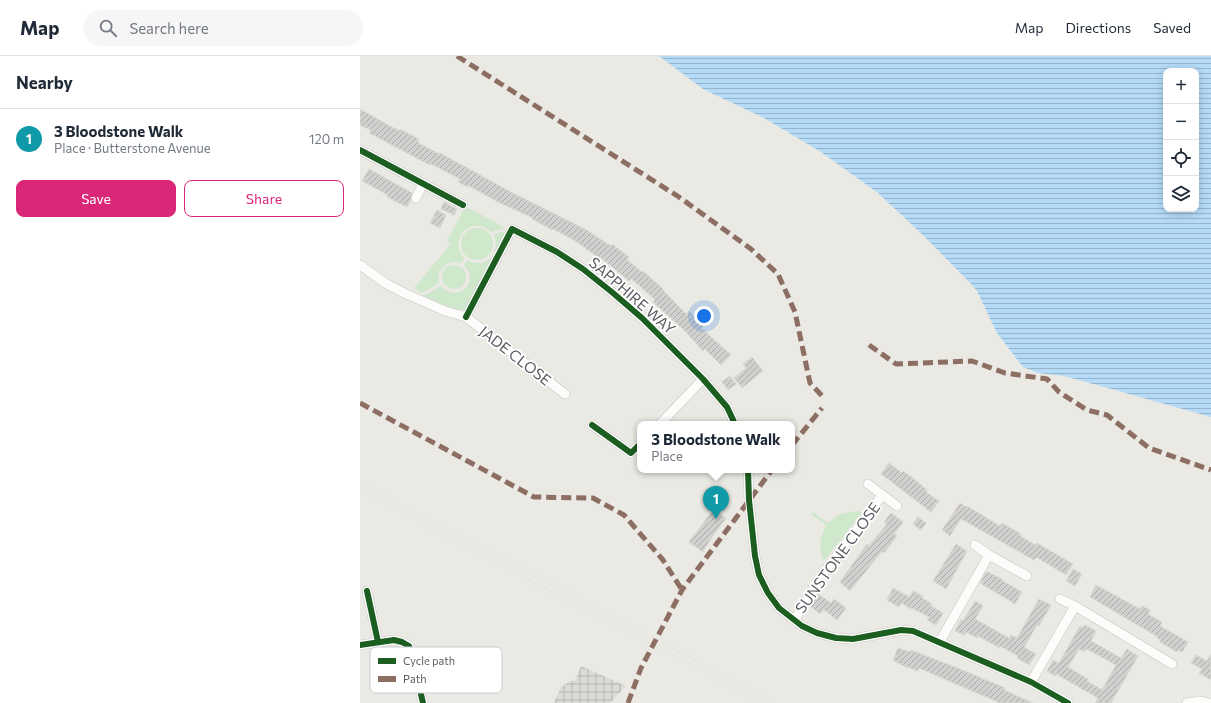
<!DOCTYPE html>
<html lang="en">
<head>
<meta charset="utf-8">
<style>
  body { margin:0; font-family:Commissioner,sans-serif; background:#f6f6f7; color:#1f2937 }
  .controls { position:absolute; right:12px; top:12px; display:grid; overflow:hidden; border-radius:8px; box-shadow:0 2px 10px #0003 }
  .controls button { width:36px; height:36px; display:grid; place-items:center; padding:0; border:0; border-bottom:1px solid #e0e1e3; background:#fff; color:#1f2937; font:20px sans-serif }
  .you { position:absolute; left:344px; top:260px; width:14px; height:14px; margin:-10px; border:3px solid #fff; border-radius:50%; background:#1a73e8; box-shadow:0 0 0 6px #1a73e833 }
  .badge { display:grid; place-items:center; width:26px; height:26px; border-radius:50%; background:#db2777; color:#fff; font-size:13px; font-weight:700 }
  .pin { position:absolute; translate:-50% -33px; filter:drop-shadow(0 1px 2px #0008) }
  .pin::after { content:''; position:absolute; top:21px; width:14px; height:12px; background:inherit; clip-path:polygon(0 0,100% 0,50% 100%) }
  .popup { position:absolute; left:277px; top:365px; width:158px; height:52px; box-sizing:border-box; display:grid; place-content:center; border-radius:8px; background:#fff; filter:drop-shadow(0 1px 3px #0005); font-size:13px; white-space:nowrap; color:#747a83 }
  .popup b { font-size:15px; color:#1f2937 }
  .popup::after { content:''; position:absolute; left:50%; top:100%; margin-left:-8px; border:8px solid transparent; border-top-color:#fff }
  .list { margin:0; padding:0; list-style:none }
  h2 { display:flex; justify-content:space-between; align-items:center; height:52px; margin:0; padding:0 16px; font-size:17px }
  h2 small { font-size:13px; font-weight:400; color:#747a83 }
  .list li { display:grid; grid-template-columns:26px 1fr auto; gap:12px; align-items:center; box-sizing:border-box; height:60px; padding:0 16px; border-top:1px solid #e0e1e3 }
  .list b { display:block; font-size:15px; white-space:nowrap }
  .list p { margin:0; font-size:13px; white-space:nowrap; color:#747a83 }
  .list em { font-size:13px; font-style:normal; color:#747a83 }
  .actions { display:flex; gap:8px; padding:12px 16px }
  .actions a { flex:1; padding:9px 0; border:1px solid #db2777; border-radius:8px; text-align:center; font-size:14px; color:#db2777 }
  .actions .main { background:#db2777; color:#fff }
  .icon { flex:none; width:22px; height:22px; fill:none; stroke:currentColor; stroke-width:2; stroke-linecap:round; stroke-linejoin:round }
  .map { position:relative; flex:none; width:851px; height:647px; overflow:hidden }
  header { display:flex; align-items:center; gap:24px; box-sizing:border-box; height:56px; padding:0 20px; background:#fff; border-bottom:1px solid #e0e1e3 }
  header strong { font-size:19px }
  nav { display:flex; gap:22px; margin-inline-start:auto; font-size:14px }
  .search { width:280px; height:36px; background:#f6f6f7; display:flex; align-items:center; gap:10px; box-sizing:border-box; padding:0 14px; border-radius:22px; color:#747a83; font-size:15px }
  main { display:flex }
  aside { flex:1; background:#fff }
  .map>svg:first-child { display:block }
  .industrial { fill:url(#industrial-grid) }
  .green { fill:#cfe8cc }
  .water { fill:url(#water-rules); fill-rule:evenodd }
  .building { fill:url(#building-hatch); stroke:#dad8d3; fill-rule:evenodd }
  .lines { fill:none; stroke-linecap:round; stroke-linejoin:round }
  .minor-casing { stroke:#c6c6c5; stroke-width:10 }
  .minor { stroke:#fcfcfb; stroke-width:9 }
  .rail { stroke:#e2e2e2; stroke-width:3; stroke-dasharray:1 5; stroke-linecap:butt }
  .quiet { stroke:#8d6e63; stroke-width:5; stroke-dasharray:10 5; stroke-linecap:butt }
  .cycleway-casing { stroke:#fff; stroke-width:8 }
  .cycleway { stroke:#1b5e20; stroke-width:6 }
  .labels { text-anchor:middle; stroke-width:3.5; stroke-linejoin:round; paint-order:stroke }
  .street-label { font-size:15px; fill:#595d63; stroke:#fff }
  .key { fill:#fff; stroke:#cdced0; stroke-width:1 }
  .key-label { font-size:11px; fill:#595d63 }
</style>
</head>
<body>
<header>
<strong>Map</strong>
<div class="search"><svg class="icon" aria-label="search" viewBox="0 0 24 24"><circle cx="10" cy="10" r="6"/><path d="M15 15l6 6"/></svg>Search here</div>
<nav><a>Map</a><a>Directions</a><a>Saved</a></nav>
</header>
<main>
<aside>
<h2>Nearby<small></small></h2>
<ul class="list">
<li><span class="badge" style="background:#0f9aa8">1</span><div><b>3 Bloodstone Walk</b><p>Place · Butterstone Avenue</p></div><em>120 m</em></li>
</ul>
<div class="actions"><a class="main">Save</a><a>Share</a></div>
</aside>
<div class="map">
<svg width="851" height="647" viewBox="0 0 851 647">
  <defs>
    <pattern id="industrial-grid" width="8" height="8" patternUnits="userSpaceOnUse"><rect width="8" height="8" fill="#dbdad5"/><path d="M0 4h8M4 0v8" fill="none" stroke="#b5b4b0"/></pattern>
    <pattern id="water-rules" width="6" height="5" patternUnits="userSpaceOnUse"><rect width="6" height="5" fill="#b5dbf7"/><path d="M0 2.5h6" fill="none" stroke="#96b5cc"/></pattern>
    <pattern id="building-hatch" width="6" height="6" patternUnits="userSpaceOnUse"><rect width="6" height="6" fill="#d1d0ce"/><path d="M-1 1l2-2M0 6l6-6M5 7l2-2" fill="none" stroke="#adacab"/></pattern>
  </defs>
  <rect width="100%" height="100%" fill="#eae9e4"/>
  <polygon class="industrial" points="221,610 266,630 250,647 194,647 201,631 210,625 215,625"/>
  <g class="green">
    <path d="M 105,151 L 113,154 L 145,172 L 131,176 C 112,158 87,183 104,202 L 101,207 C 88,203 76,213 79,227 L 62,237 L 54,232 L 91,188 L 87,185 Z"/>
    <circle cx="117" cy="188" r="16"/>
    <path d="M 148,175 L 106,254 L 94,253 L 63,240 L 81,230 C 98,248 121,226 104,209 L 107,204 C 127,214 141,197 134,178 Z"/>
    <circle cx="94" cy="221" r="12"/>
    <path d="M 497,455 L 502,456 L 464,505 C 458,493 460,481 466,469 L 451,458 L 453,456 L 468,467 L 480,458 Z"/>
  </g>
  <path class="water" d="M 299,0 L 851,0 L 851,361 L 755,334 L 704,320 L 678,317 L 663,311 L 637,277 L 617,235 L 612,229 L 566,182 L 518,137 L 461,96 L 404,62 L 343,33 ZM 806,15 L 836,15 L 836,153 L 806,153 Z"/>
  <g class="building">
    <polygon points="0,53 39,75 40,73 59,83 58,87 79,98 80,97 151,136 225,173 251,190 252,188 269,201 267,204 282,216 283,215 303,233 302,233 326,258 329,255 344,269 341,272 371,299 361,309 345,293 343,295 322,272 293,246 295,244 281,231 271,223 269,225 240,201 239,202 214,184 193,173 192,174 172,163 173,162 140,147 109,130 108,131 98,126 100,123 71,108 70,109 9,77 11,74 0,69"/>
    <polygon points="9,113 52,137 51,144 47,151 27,141 28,139 2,125"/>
    <polygon points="84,146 97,153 94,159 81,153"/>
    <polygon points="77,154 86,159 80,172 70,167"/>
    <polygon points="392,301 403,315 382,332 374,322 386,312 383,308"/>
    <polygon points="370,320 376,328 368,334 362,326"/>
    <polygon points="529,407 542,417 543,415 554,423 567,434 566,436 579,445 571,456 521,418"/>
    <polygon points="600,447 606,451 607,450 640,470 642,467 661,478 660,480 676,489 677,487 713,508 706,519 676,501 674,504 601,463 590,480 582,474"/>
    <polygon points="353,454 366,462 350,484 343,496 329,486"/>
    <polygon points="531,457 543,466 534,478 537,480 524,497 522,495 490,535 480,526 507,488 509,490 527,468 524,466"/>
    <polygon points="558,461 566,467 561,474 553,468"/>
    <polygon points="596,488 607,495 586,533 573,525"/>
    <polygon points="713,513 722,518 715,530 706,525"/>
    <polygon points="626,516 628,516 643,524 643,525 662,536 655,548 620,527"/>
    <polygon points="736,529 780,553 782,550 790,554 788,558 802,566 800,570 828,586 822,596 818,594 817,596 800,586 801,584 797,582 798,581 730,541"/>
    <polygon points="533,532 550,541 553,535 563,540 562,542 572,548 571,550 583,557 576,569 567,564 569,561 552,552 551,553 541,547 539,551 527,544"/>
    <polygon points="458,538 471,547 474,543 486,552 477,564 464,554 460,558 450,550"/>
    <polygon points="679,543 691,549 679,570 677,569 664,591 676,598 669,609 657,602 658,600 640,590 640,592 618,580 617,582 606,576 604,579 595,575 601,563 603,565 615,545 623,550 615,563 649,582 651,579 657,582"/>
    <path d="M 725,569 L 736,575 L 731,585 L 761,602 L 767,593 L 778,600 L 751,647 L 735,647 L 738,642 L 696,618 L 695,620 L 687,615 L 693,604 L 699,607 L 720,570 L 723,572 ZM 719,593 L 724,596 L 727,593 L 756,609 L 742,634 L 727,625 L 728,623 L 708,611 Z"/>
    <polygon points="538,592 550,596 551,594 600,613 645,632 644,634 673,647 640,647 575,619 559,612 558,615 542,609 533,604"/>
    <polygon points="851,598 851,624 839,617 842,613 831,607 836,599 847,605"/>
  </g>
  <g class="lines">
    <defs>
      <g id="minor">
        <polyline points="0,94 103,149"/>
        <polyline points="56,142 63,128"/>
        <polyline points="0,209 25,227 44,237 85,255 106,261 205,338"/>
        <polyline points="106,261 152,173 197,196 223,213 253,237 282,262 343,323 367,351 375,368"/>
        <polyline points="300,368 343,323"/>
        <polyline points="232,369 271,397 280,388"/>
        <polyline points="388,414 389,444 395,500 399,519 408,537 419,552 442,570 457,577 476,582 493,583 541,574 553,575 671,626 708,647"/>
        <polyline points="508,428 537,450"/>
        <polyline points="615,489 629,499"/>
        <polyline points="7,535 18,586"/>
        <polyline points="700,543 715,550"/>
        <polyline points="434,564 442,552 457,526 522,439"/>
        <polyline points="579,587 629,499 667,520"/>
        <polyline points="0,589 34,584 42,586 49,590 52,599 63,647"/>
        <polyline points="671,626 715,550 812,608"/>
        <polyline points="827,647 840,645 849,647"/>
      </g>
    </defs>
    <use href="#minor" class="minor-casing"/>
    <use href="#minor" class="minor"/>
    <g class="rail">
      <polyline points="0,427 416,647"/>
      <polyline points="0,434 402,647"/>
    </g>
    <g class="quiet">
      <polyline points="97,0 319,141 391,193 418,218 435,256 450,327 465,343"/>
      <polyline points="509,289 536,308 612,305 645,317 687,323 699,336 727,354 747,359 789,392 851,414"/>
      <polyline points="0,347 174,441 233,442 264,459 303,504 322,534"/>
      <polyline points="432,389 462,352"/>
      <polyline points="268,647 281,612 322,534 412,414"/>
    </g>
    <defs>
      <g id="cycleway">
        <polyline points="0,94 103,149"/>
        <polyline points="106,261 152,173 197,196 223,213 253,237 282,262 343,323 367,351 375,368"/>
        <polyline points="232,369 271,397 280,388"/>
        <polyline points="388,414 389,444 395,500 399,519 408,537 419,552 442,570 457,577 476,582 493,583 541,574 553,575 671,626 708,647"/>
        <polyline points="7,535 18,586"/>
        <polyline points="0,589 34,584 42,586 49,590 52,599 63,647"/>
      </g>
    </defs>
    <use href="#cycleway" class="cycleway-casing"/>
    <use href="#cycleway" class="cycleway"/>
  </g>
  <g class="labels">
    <g class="street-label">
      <text transform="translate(272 240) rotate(41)" y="5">SAPPHIRE WAY</text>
      <text transform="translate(155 300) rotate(38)" y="5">JADE CLOSE</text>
      <text transform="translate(478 502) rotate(-54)" y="5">SUNSTONE CLOSE</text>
    </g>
  </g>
  <rect x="10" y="591" width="132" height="46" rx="6" class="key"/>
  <rect x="18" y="602" width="18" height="6" fill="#1b5e20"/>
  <rect x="18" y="620" width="18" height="6" fill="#8d6e63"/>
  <g class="key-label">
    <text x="43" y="609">Cycle path</text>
    <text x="43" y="627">Path</text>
  </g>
</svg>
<div class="controls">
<button>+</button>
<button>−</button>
<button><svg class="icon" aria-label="locate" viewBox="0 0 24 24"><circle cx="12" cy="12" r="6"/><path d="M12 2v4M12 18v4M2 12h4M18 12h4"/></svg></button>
<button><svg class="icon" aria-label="layers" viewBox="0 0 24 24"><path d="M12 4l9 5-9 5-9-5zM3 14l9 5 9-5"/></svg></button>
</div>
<div class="you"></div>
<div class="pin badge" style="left:356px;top:463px;background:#0f9aa8">1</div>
<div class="popup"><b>3 Bloodstone Walk</b>Place</div>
</div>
</main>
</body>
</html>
